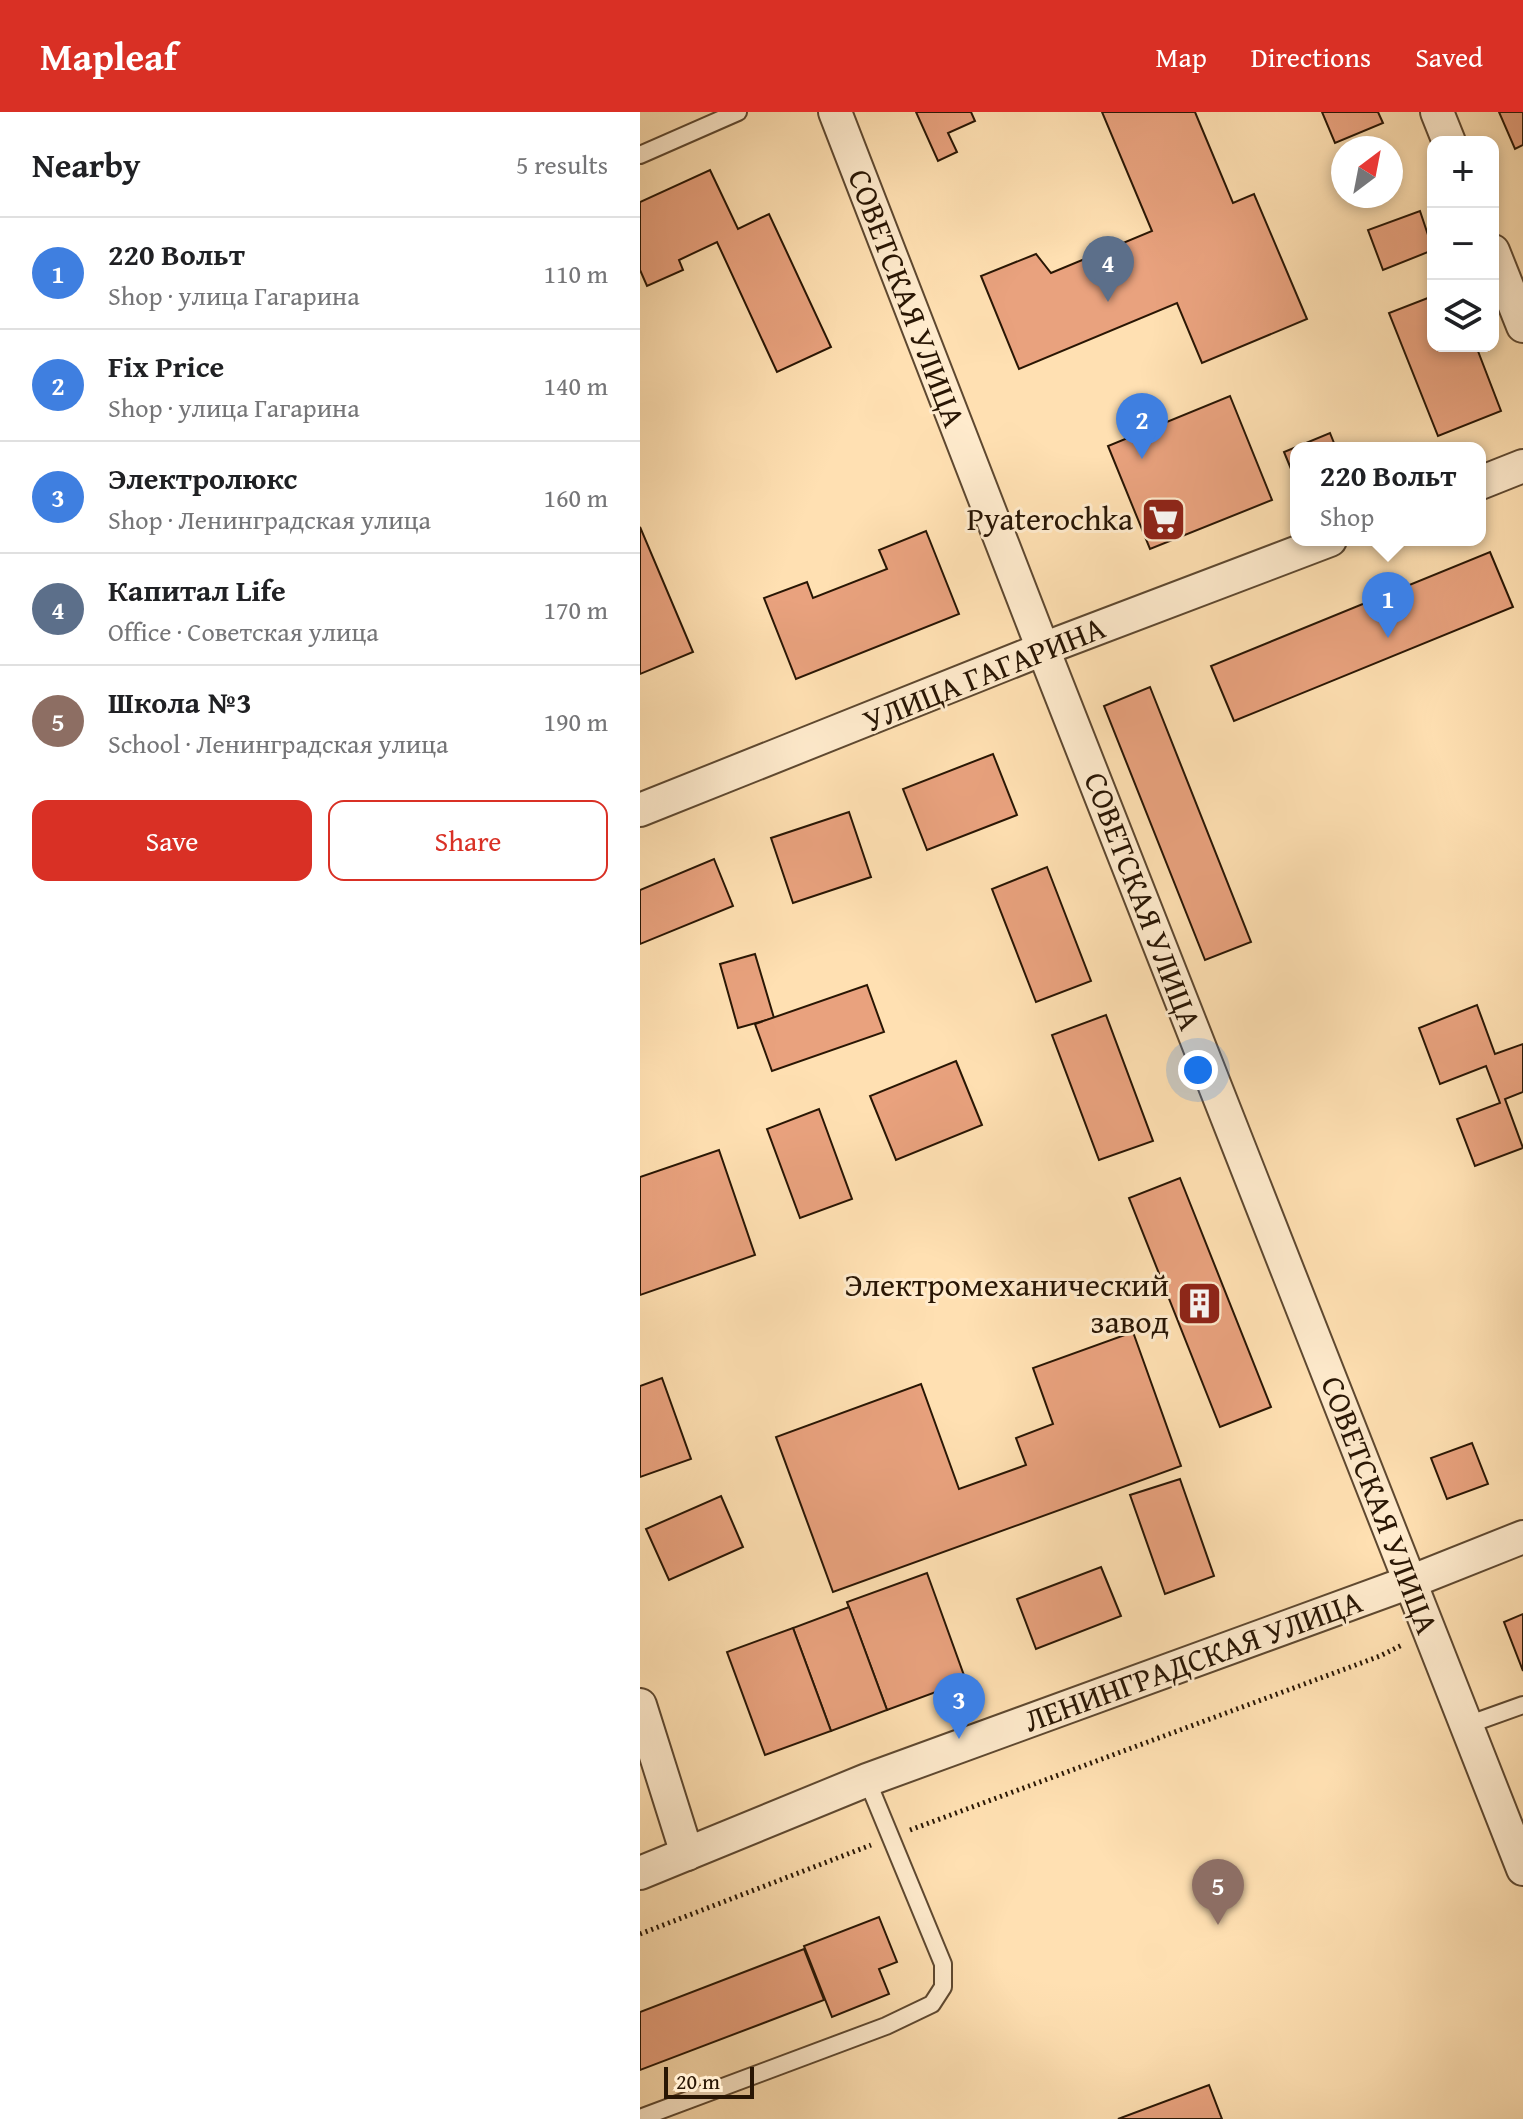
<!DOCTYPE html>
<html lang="en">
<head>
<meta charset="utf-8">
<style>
  body { margin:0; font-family:"Gentium Book Plus",serif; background:#f6f6f6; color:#202124 }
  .controls { position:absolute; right:24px; top:24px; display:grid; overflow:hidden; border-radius:16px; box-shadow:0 4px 12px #0003 }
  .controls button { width:72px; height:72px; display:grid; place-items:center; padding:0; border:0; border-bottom:2px solid #e0e0e0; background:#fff; color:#202124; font:40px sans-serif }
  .compass { position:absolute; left:691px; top:24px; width:72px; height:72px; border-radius:50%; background:#fff; box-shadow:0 4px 12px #0003; rotate:32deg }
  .scale { position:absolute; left:24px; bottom:20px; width:90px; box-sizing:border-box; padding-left:8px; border:4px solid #291604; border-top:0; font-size:22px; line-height:28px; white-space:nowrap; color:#291604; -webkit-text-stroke:6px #ffebcd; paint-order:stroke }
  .you { position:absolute; left:558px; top:958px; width:28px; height:28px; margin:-20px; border:6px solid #fff; border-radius:50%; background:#1a73e8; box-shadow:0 0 0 12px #1a73e833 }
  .badge { display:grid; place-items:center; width:52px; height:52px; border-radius:50%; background:#d93025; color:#fff; font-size:26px; font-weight:700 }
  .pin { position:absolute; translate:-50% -66px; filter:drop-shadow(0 2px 4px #0008) }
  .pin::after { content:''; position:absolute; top:42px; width:28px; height:24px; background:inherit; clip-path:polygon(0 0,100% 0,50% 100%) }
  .popup { position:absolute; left:650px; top:330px; width:196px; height:104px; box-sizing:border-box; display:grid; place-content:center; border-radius:16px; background:#fff; filter:drop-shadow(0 2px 6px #0005); font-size:26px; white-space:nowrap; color:#757577 }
  .popup b { font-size:30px; color:#202124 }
  .popup::after { content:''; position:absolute; left:50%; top:100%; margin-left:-16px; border:16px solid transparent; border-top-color:#fff }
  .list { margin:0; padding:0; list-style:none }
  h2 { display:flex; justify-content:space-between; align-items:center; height:104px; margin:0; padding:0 32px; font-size:34px }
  h2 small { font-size:26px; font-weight:400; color:#757577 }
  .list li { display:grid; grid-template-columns:52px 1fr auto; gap:24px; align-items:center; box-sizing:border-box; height:112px; padding:0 32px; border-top:2px solid #e0e0e0 }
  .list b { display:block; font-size:30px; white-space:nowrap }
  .list p { margin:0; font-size:26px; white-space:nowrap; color:#757577 }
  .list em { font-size:26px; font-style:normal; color:#757577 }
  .actions { display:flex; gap:16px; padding:24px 32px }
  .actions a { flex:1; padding:18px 0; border:2px solid #d93025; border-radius:16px; text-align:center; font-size:28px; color:#d93025 }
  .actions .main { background:#d93025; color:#fff }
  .icon { flex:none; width:44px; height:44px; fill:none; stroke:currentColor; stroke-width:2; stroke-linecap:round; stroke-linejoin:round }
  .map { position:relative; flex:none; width:883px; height:2007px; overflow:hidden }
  header { display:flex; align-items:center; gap:48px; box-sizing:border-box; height:112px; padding:0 40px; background:#d93025; color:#fff }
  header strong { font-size:38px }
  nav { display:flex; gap:44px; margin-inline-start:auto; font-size:28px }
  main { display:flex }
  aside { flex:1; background:#fff }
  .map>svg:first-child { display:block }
  .building { fill:#e9a27e; stroke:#291604; stroke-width:2 }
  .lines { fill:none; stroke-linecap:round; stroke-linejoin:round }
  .service-casing { stroke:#5e4830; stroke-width:20 }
  .minor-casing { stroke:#5e4830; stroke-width:36 }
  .path { stroke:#291604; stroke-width:5; stroke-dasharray:2 4; stroke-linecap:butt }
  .service { stroke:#ffebcd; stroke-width:16 }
  .minor { stroke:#ffebcd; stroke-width:32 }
  .labels { text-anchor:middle; stroke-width:6; stroke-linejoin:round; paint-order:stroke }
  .street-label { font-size:32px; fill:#291604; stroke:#ffebcd }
  .poi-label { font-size:32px; fill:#291604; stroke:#ffebcd; text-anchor:end }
</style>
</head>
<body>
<header>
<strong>Mapleaf</strong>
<nav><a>Map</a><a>Directions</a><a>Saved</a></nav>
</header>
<main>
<aside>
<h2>Nearby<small>5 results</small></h2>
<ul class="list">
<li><span class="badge" style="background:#3f7fe0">1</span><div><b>220 Вольт</b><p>Shop · улица Гагарина</p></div><em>110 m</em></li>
<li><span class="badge" style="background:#3f7fe0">2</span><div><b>Fix Price</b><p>Shop · улица Гагарина</p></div><em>140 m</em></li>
<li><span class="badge" style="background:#3f7fe0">3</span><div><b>Электролюкс</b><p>Shop · Ленинградская улица</p></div><em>160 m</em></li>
<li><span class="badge" style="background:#5c6f8a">4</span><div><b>Капитал Life</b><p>Office · Советская улица</p></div><em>170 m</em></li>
<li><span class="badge" style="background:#8d6e63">5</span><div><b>Школа №3</b><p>School · Ленинградская улица</p></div><em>190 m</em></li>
</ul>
<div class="actions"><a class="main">Save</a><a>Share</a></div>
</aside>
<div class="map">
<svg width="883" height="2007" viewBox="0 0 883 2007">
  <rect width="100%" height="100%" fill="#ffe0b2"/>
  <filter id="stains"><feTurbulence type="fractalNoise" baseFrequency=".0025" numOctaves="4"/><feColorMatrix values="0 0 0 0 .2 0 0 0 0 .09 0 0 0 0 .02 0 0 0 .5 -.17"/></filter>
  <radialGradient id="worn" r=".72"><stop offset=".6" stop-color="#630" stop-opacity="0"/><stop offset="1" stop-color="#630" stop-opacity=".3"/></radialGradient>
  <g class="building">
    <polygon points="276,0 331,0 335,9 308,21 317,40 298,49"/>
    <polygon points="462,0 555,0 593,91 614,82 667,207 562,251 537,191 379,257 341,164 396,142 411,161 512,119"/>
    <polygon points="682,0 738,0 743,11 695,31"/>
    <polygon points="859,0 883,0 883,33 875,37"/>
    <polygon points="70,58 98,117 129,102 191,235 137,260 77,130 39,148 43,158 7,174 0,158 0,90"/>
    <polygon points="780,99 793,138 743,158 728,118"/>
    <polygon points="793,184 793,234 836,234 861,299 798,324 749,201"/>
    <polygon points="590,284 632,388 510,437 468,334"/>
    <polygon points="690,321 696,336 656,336 656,369 644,340"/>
    <polygon points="0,415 53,540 0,562"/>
    <polygon points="286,419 319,502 156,567 124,486 167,470 173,486 247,457 239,438"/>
    <polygon points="850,440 873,495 594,609 571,554"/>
    <polygon points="510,575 611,830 565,848 464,594"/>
    <polygon points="353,642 377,703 287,738 263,677"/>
    <polygon points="209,700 231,765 153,791 131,726"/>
    <polygon points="74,747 93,794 0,832 0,778"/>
    <polygon points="407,755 451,869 396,890 352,777"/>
    <polygon points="115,842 134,906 98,916 80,852"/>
    <polygon points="227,873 244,920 132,959 115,912"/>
    <polygon points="837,893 855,942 883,932 883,980 865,987 883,1036 835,1054 817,1007 860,991 846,954 800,972 779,916"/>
    <polygon points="466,903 513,1029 459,1048 412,923"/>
    <polygon points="316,949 342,1013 256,1048 230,984"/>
    <polygon points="179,997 212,1087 160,1106 127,1017"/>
    <polygon points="79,1038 115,1143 0,1183 0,1065"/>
    <polygon points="540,1066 631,1295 580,1315 489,1086"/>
    <polygon points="493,1220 541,1354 193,1480 136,1325 281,1272 319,1377 386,1353 376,1326 413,1312 393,1256"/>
    <polygon points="22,1266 51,1347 0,1365 0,1274"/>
    <polygon points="832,1331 848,1372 807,1387 791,1346"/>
    <polygon points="540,1367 574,1464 525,1482 490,1383"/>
    <polygon points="81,1384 103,1435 29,1468 6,1417"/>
    <polygon points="461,1455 481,1504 396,1537 377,1487"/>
    <polygon points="287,1461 326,1569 247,1598 207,1490"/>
    <polygon points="209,1495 247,1598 191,1619 153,1516"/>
    <polygon points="883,1502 883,1559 864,1510"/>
    <polygon points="153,1516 191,1619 125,1643 87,1540"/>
    <polygon points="239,1805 257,1850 239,1857 249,1882 192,1905 164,1834"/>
    <polygon points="164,1837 184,1888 0,1958 0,1900"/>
    <polygon points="569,1973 582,2007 478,2007"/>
  </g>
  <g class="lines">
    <defs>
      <g id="service">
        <polyline points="0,43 98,0"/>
        <polyline points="827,1613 883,1593"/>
        <polyline points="0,2006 246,1914 292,1892 303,1875 303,1852 227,1668"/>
      </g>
      <g id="minor">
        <polyline points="195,0 403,537 883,1757"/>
        <polyline points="797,0 809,30"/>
        <polyline points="853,139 883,214"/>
        <polyline points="840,371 883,354"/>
        <polyline points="0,698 403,537 690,428"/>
        <polyline points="0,1593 47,1742"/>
        <polyline points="0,1761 227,1668 770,1470 883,1425"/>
      </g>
    </defs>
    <use href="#service" class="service-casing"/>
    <use href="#minor" class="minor-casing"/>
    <g class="path">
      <polyline points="270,1718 740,1544 762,1533"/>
      <polyline points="0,1822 231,1733"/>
    </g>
    <use href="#service" class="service"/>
    <use href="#minor" class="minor"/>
  </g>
  <defs>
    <symbol id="supermarket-square" viewBox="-11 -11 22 22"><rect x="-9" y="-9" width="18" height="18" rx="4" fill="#8f2418" stroke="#ffebcd"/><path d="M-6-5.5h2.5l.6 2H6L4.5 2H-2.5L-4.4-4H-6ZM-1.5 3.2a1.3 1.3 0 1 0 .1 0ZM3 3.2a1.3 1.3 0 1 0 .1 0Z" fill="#fff"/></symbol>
    <symbol id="building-square" viewBox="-11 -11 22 22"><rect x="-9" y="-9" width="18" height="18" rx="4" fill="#8f2418" stroke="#ffebcd"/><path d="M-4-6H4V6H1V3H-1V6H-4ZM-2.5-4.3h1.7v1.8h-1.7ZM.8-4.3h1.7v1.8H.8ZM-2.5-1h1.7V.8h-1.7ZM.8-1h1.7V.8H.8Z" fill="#fff"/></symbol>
  </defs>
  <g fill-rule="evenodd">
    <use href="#supermarket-square" x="498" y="382" width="51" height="51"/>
    <use href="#building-square" x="534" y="1166" width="51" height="51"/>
  </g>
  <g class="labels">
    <g class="street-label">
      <text transform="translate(267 186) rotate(69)" y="11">СОВЕТСКАЯ УЛИЦА</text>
      <text transform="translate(344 562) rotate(-22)" y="11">УЛИЦА ГАГАРИНА</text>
      <text transform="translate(503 789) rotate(69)" y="11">СОВЕТСКАЯ УЛИЦА</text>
      <text transform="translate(740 1393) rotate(69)" y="11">СОВЕТСКАЯ УЛИЦА</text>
      <text transform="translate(553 1549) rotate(-20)" y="11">ЛЕНИНГРАДСКАЯ УЛИЦА</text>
    </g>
    <g class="poi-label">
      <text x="493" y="418">Pyaterochka</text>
      <text x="529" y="1184">Электромеханический<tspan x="529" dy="37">завод</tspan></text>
    </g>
  </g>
  <rect width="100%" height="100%" filter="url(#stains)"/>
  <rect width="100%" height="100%" fill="url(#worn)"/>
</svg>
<div class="controls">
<button>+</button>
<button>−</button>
<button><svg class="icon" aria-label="layers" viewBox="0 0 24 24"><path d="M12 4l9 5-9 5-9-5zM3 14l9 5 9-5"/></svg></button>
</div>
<svg class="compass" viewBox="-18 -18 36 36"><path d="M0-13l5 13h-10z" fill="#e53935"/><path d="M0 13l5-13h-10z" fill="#757577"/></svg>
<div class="scale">20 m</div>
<div class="you"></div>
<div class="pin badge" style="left:748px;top:526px;background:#3f7fe0">1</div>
<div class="popup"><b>220 Вольт</b>Shop</div>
<div class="pin badge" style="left:502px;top:347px;background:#3f7fe0">2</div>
<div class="pin badge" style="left:319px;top:1627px;background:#3f7fe0">3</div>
<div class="pin badge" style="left:468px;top:190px;background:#5c6f8a">4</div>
<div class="pin badge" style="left:578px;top:1813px;background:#8d6e63">5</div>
</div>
</main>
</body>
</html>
